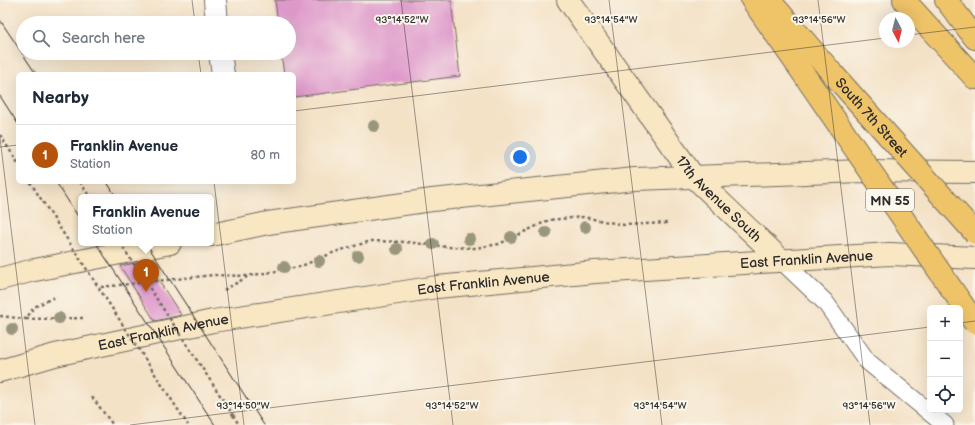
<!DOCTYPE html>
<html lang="en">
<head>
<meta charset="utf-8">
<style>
  body { margin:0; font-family:"Balsamiq Sans",sans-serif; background:#f2f2f3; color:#1f2937 }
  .controls { position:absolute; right:12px; bottom:12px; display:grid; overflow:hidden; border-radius:6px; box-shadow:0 4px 16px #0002 }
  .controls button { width:36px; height:36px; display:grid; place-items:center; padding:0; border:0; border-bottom:1px solid #e0e1e3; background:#fff; color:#1f2937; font:20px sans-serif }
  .compass { position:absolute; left:879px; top:12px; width:36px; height:36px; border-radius:50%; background:#fff; box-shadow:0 4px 16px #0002; rotate:173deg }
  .you { position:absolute; left:520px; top:157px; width:14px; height:14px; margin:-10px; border:3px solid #fff; border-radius:50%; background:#1a73e8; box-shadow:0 0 0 6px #1a73e833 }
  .badge { display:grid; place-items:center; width:26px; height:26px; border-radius:50%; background:#b45309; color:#fff; font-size:13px; font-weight:700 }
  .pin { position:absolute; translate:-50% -33px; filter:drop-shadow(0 1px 2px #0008) }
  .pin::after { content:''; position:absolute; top:21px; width:14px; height:12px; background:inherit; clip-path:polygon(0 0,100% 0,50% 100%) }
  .popup { position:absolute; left:78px; top:194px; width:136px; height:52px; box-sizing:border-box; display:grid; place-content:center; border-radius:6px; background:#fff; filter:drop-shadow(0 1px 3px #0005); font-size:13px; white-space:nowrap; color:#747a83 }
  .popup b { font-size:15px; color:#1f2937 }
  .popup::after { content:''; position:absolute; left:50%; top:100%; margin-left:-8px; border:8px solid transparent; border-top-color:#fff }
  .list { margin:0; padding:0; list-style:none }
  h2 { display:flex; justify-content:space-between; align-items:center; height:52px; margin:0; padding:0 16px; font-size:17px }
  h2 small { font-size:13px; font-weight:400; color:#747a83 }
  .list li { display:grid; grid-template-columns:26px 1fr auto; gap:12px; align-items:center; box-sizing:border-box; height:60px; padding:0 16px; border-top:1px solid #e0e1e3 }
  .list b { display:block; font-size:15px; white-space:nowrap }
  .list p { margin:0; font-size:13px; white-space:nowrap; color:#747a83 }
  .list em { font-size:13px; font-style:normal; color:#747a83 }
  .icon { flex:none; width:22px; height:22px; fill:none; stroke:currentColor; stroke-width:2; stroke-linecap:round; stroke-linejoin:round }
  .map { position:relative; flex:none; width:975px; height:425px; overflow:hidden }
  .search { position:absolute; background:#fff; box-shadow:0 4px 16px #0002; left:16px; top:16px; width:280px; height:44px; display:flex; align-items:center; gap:10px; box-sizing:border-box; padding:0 14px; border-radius:22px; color:#747a83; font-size:15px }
  .panel { position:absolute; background:#fff; box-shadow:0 4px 16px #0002; left:16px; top:72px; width:280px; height:112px; border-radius:6px }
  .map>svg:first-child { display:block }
  .building { fill:#de99ca }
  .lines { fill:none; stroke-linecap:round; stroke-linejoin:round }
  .lane-casing { stroke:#716b62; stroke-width:19 }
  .street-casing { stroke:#716b62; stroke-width:24 }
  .secondary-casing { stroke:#716b62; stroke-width:24 }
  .highway-casing { stroke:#716b62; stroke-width:24 }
  .path { stroke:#716b62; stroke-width:2.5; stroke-dasharray:3 3; stroke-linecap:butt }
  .lane { stroke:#fff; stroke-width:17 }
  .street { stroke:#fff; stroke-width:22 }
  .secondary { stroke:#f9e7c3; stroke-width:22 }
  .highway { stroke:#efc469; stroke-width:22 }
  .tram { stroke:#2b2b2b; stroke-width:1 }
  .highway-bridge-casing { stroke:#716b62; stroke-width:24; stroke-linecap:butt }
  .path-bridge { stroke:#716b62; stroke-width:2.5; stroke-dasharray:3 3; stroke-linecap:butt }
  .highway-bridge { stroke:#efc469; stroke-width:22 }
  .tree { fill:#99967b }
  .ticks { fill:none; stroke:#2b2b2b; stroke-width:1; stroke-opacity:0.45 }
  .labels { text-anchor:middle; stroke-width:4; stroke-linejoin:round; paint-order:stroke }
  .shield { fill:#fbf7ec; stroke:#696865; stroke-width:1 }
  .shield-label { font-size:13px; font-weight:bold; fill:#2b2b2b }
  .street-label { font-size:14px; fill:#2b2b2b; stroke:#fbf7ec }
  .ticks-label { font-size:10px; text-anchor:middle; fill:#2b2b2b; stroke:#fbf7ec; stroke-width:4; stroke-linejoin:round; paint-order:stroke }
</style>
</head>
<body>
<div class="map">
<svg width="975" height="425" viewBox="0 0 975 425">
  <rect width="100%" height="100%" fill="#fbf7ec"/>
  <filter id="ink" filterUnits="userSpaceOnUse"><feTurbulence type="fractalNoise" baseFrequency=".025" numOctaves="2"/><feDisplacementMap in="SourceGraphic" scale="8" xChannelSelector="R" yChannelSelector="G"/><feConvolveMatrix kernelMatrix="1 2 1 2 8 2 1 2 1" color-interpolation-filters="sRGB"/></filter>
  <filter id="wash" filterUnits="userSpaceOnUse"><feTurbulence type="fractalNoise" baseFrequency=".012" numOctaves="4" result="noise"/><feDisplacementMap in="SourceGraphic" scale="16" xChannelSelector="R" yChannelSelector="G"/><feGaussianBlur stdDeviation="0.9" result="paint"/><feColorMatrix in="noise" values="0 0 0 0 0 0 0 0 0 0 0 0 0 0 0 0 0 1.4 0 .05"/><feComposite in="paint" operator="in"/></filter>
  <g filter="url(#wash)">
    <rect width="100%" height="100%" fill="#f4e2c7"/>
    <g id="blocks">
      <g class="building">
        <polygon points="275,0 451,0 460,76 294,97 294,74 284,74 281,53 289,53 289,23 278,23"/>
        <polygon points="146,261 181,315 155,321 120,266"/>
      </g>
    </g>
  </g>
  <g filter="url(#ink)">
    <use href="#blocks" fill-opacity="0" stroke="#716b62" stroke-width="1"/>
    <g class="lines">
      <defs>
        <polyline id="lane" points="782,261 825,302 867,361 945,425"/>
        <g id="street">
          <polyline points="215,0 217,23"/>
          <polyline points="220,53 223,74"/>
        </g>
        <g id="secondary">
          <path id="s1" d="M 568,0 L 693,176 L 782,261"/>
          <polyline points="211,235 268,223 432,200 635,179 862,171 975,172"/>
          <polyline points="0,279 30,271 170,243"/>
          <path id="s2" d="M 0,371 L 55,355 L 213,321 L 437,287 L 595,272 L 890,254 L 975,258"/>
        </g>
        <g id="highway">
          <polyline points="752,0 805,76"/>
          <polyline points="769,0 833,74"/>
          <polyline points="904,0 975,78"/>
          <polyline points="946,0 975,38"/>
        </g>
      </defs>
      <use href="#lane" class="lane-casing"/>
      <use href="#street" class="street-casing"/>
      <use href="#secondary" class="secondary-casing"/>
      <use href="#highway" class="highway-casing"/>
      <g class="path">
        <polyline points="0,135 18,163"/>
        <polyline points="80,182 90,197"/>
        <polyline points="101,287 213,275 248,276 299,267 335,252 371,241 406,242 448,247 476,248 499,244 549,220 583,217 624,225 667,223"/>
        <polyline points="224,290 247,277"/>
        <polyline points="0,316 26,319 34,307 57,296"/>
        <polyline points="26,319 85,318"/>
        <polyline points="92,397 113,425"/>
        <polyline points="233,415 239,425"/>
      </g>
      <use href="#lane" class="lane"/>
      <use href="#street" class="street"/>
      <use href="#secondary" class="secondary"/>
      <use href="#highway" class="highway"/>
      <g class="tram">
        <polyline points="0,20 36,74"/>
        <polyline points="0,96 18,124"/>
        <polyline points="56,182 81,221"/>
        <polyline points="107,182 116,197"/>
        <polyline points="96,243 215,425"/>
        <polyline points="146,243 264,425"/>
      </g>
      <defs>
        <g id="highway-bridge">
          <path id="s3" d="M 833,74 L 975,233"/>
          <polyline points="805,76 975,323"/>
        </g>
      </defs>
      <use href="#highway-bridge" class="highway-bridge-casing"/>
      <g class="path-bridge">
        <polyline points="30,182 188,425"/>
        <polyline points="120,243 233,415"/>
      </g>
      <use href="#highway-bridge" class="highway-bridge"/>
    </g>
    <g class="tree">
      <circle cx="374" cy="126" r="6"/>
      <circle cx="585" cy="227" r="6"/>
      <circle cx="546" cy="233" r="6"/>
      <circle cx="511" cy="237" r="6"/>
      <circle cx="469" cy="239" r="6"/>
      <circle cx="433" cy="244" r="6"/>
      <circle cx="397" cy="249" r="6"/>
      <circle cx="358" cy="256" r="6"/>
      <circle cx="319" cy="261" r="6"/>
      <circle cx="284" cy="267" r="6"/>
      <circle cx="59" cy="318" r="6"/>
      <circle cx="12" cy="329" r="6"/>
    </g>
  </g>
  <path class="ticks" d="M 192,0 L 195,23M 401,0 L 453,425M 609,0 L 662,425M 818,0 L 870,425M 909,35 L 975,27M 198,53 L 201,74M 294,111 L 885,38M 0,138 L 35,425M 0,147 L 18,145M 214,182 L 244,425M 960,323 L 975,321M 130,425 L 930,327"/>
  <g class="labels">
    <rect class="shield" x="866" y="189" width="48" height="22" rx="3"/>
    <g class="shield-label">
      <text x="890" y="205">MN 55</text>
    </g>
    <g class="street-label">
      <text dy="5" stroke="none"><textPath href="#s3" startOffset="58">South 7th Street</textPath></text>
      <text dy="5" stroke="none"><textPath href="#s1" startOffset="250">17th Avenue South</textPath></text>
      <text dy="5" stroke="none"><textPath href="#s2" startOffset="816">East Franklin Avenue</textPath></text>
      <text dy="5" stroke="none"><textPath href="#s2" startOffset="492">East Franklin Avenue</textPath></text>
      <text dy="5" stroke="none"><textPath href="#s2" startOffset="168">East Franklin Avenue</textPath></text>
    </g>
  </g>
  <g class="ticks-label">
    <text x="402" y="23">93°14'52"W</text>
    <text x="611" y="23">93°14'54"W</text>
    <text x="819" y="23">93°14'56"W</text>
    <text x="243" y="409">93°14'50"W</text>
    <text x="452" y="409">93°14'52"W</text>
    <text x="660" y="409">93°14'54"W</text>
    <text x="869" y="409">93°14'56"W</text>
  </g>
</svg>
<div class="controls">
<button>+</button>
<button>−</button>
<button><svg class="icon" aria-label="locate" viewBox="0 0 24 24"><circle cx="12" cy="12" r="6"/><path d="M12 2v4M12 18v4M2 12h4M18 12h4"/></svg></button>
</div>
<svg class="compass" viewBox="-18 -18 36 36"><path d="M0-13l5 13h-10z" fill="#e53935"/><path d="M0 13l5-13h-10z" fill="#747a83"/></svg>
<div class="you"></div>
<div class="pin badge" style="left:146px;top:292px">1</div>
<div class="popup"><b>Franklin Avenue</b>Station</div>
<div class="search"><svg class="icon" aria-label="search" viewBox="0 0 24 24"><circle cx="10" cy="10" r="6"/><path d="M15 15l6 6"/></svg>Search here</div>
<section class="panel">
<h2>Nearby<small></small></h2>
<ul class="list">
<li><span class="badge">1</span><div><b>Franklin Avenue</b><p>Station</p></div><em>80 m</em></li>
</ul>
</section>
</div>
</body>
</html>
